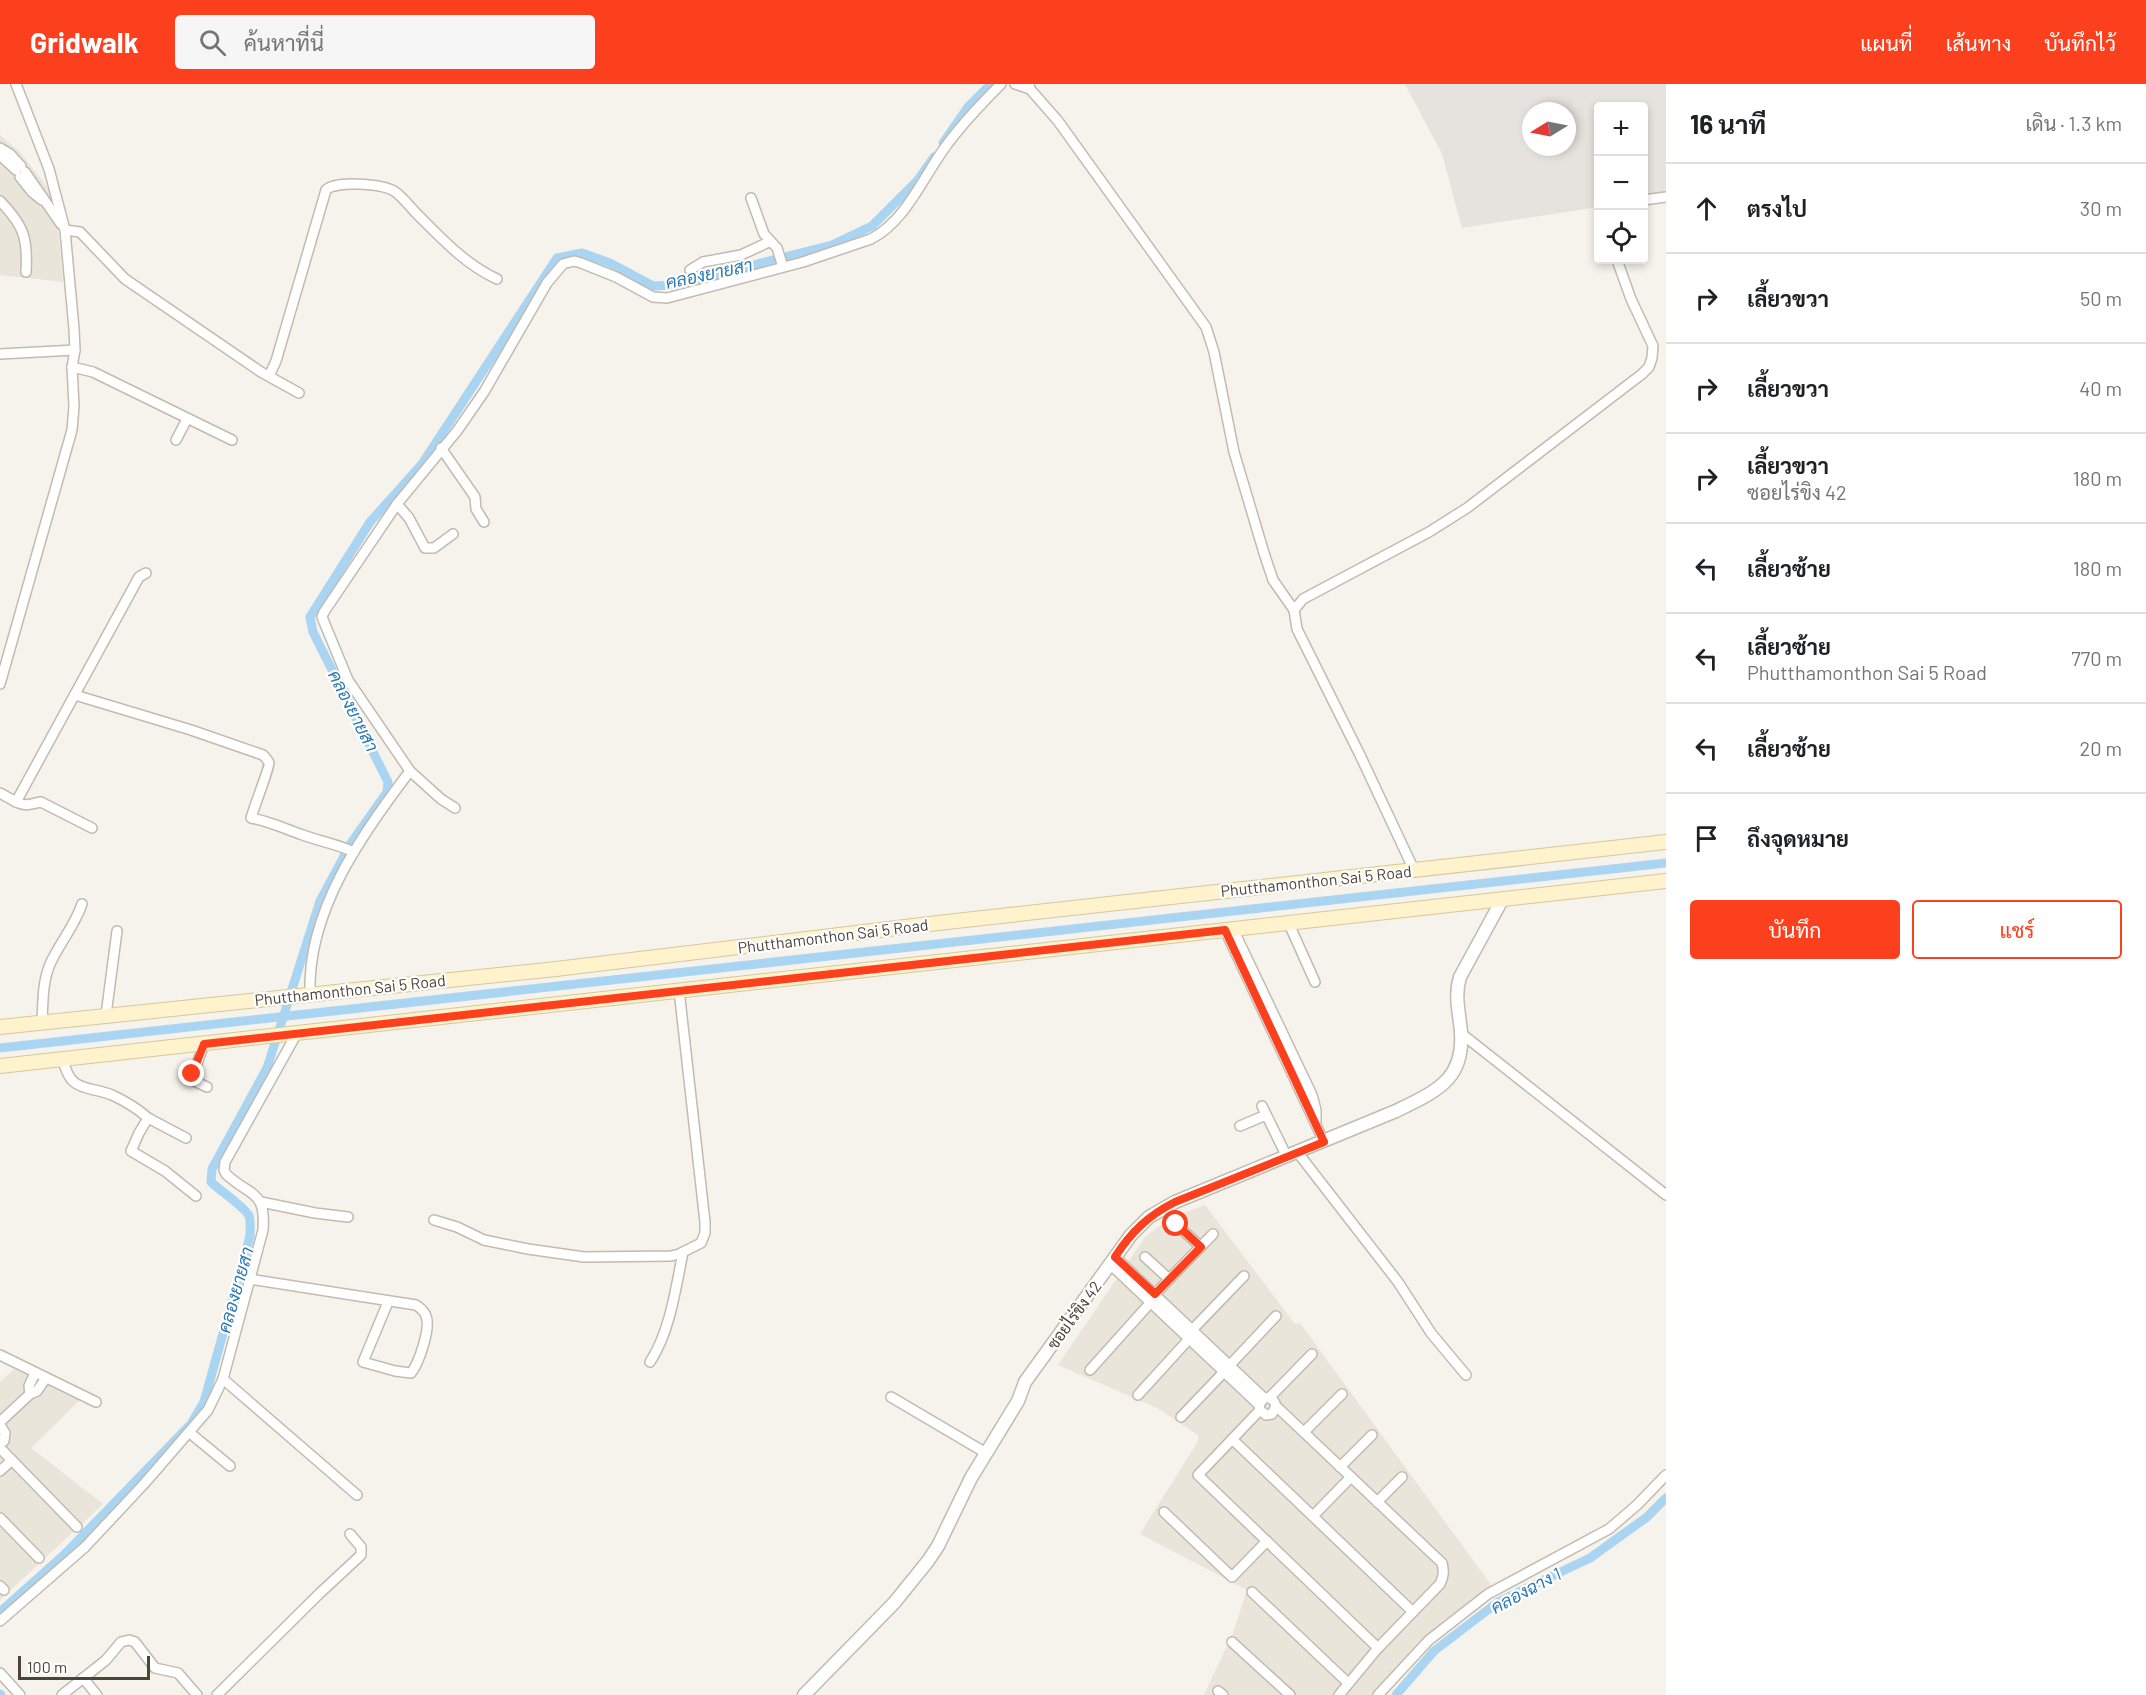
<!DOCTYPE html>
<html lang="th">
<head>
<meta charset="utf-8">
<style>
  body { margin:0; font-family:Barlow,Sarabun,sans-serif; background:#f6f6f6; color:#202124 }
  .controls { position:absolute; right:18px; top:18px; display:grid; overflow:hidden; border-radius:6px; box-shadow:0 3px 9px #0003 }
  .controls button { width:54px; height:54px; display:grid; place-items:center; padding:0; border:0; border-bottom:2px solid #e0e0e0; background:#fff; color:#202124; font:30px sans-serif }
  .compass { position:absolute; left:1522px; top:18px; width:54px; height:54px; border-radius:50%; background:#fff; box-shadow:0 3px 9px #0003; rotate:260deg }
  .scale { position:absolute; left:18px; bottom:15px; width:132px; box-sizing:border-box; padding-left:6px; border:3px solid #4b4439; border-top:0; font-size:16px; line-height:21px; white-space:nowrap; color:#4b4439; -webkit-text-stroke:4px #fff; paint-order:stroke }
  .stop { position:absolute; width:18px; height:18px; margin:-14px; border:4px solid #fc3f1d; border-radius:50%; background:#fff }
  .stop.end { background:#fc3f1d; border-color:#fff; box-shadow:0 2px 6px #0008 }
  .list { margin:0; padding:0; list-style:none }
  h2 { display:flex; justify-content:space-between; align-items:center; height:78px; margin:0; padding:0 24px; font-size:26px }
  h2 small { font-size:20px; font-weight:400; color:#757577 }
  .list li { display:grid; grid-template-columns:39px 1fr auto; gap:18px; align-items:center; box-sizing:border-box; height:90px; padding:0 24px; border-top:2px solid #e0e0e0 }
  .list b { display:block; font-size:22px; white-space:nowrap }
  .list p { margin:0; font-size:20px; white-space:nowrap; color:#757577 }
  .list em { font-size:20px; font-style:normal; color:#757577 }
  .actions { display:flex; gap:12px; padding:18px 24px }
  .actions a { flex:1; padding:14px 0; border:2px solid #fc3f1d; border-radius:6px; text-align:center; font-size:21px; color:#fc3f1d }
  .actions .main { background:#fc3f1d; color:#fff }
  .icon { flex:none; width:33px; height:33px; fill:none; stroke:currentColor; stroke-width:2; stroke-linecap:round; stroke-linejoin:round }
  .map { position:relative; flex:none; width:1666px; height:1611px; overflow:hidden }
  header { display:flex; align-items:center; gap:36px; box-sizing:border-box; height:84px; padding:0 30px; background:#fc3f1d; color:#fff }
  header strong { font-size:28px }
  nav { display:flex; gap:33px; margin-inline-start:auto; font-size:21px }
  .search { width:420px; height:54px; background:#f6f6f6; display:flex; align-items:center; gap:15px; box-sizing:border-box; padding:0 21px; border-radius:6px; color:#757577; font-size:22px }
  main { display:flex }
  aside { flex:1; background:#fff }
  .map>svg:first-child { display:block }
  .residential { fill:#eae5da }
  .industrial { fill:#e6e2dd; fill-rule:evenodd }
  .lines { fill:none; stroke-linecap:round; stroke-linejoin:round }
  .canal { stroke:#a9d4f2; stroke-width:9 }
  .minor-casing { stroke:#c2bbae; stroke-width:12 }
  .tertiary-casing { stroke:#c2bbae; stroke-width:15 }
  .secondary-casing { stroke:#d6c79b; stroke-width:16 }
  .minor { stroke:#fff; stroke-width:9 }
  .tertiary { stroke:#fff; stroke-width:12 }
  .secondary { stroke:#fff3cd; stroke-width:14 }
  .route { stroke:#fc3f1d; stroke-width:8 }
  .labels { text-anchor:middle; stroke-width:4.5; stroke-linejoin:round; paint-order:stroke }
  .street-label { font-size:16px; fill:#4b4439; stroke:#fff }
  .water-label { font-size:18px; font-style:italic; fill:#2e7ab2; stroke:#fff }
</style>
</head>
<body>
<header>
<strong>Gridwalk</strong>
<div class="search"><svg class="icon" aria-label="search" viewBox="0 0 24 24"><circle cx="10" cy="10" r="6"/><path d="M15 15l6 6"/></svg>ค้นหาที่นี่</div>
<nav><a>แผนที่</a><a>เส้นทาง</a><a>บันทึกไว้</a></nav>
</header>
<main>
<div class="map">
<svg width="1666" height="1611" viewBox="0 0 1666 1611">
  <rect width="100%" height="100%" fill="#f6f3ec"/>
  <g class="residential">
    <polygon points="0,51 20,68 50,107 58,145 63,198 0,191"/>
    <polygon points="1205,1121 1295,1240 1300,1239 1492,1502 1431,1548 1372,1611 1204,1611 1233,1549 1247,1506 1140,1450 1197,1359 1199,1352 1157,1324 1058,1281 1145,1153 1169,1135"/>
    <polygon points="14,1285 80,1316 31,1364 103,1420 0,1516 0,1298"/>
  </g>
  <path class="industrial" d="M 1405,0 L 1666,0 L 1666,113 L 1644,117 L 1644,22 L 1598,22 L 1598,123 L 1462,144 L 1442,70 ZM 1531,27 L 1567,27 L 1567,63 L 1531,63 Z"/>
  <g class="lines">
    <g class="canal">
      <polyline points="943,59 968,23 991,0"/>
      <polyline points="0,964 1666,779"/>
      <path d="M 0,1528 L 66,1469 L 191,1340 L 204,1318 L 250,1152 C 250,1146 251,1137 249,1132 C 245,1123 219,1106 211,1098 L 212,1085 L 267,984 L 320,817 L 351,759 L 387,708 L 388,698 L 313,548 L 310,533 L 370,438 L 422,380 L 557,174 L 582,169 L 610,179 L 653,202 L 675,201 L 832,161 L 872,142 L 917,97 L 934,73"/>
      <polyline points="0,1610 1,1611"/>
      <polyline points="1396,1611 1434,1567 1498,1518 1590,1474 1647,1433 1666,1414"/>
    </g>
    <defs>
      <g id="minor">
        <polyline points="1015,0 1030,5"/>
        <polyline points="1029,0 1030,5 1058,37 1206,243 1214,268 1234,368 1264,469 1273,496 1294,526"/>
        <polyline points="0,64 10,70 21,82"/>
        <polyline points="0,71 16,86"/>
        <polyline points="25,88 61,140"/>
        <polyline points="20,93 32,108 42,116"/>
        <polyline points="751,114 764,150 777,164 783,183"/>
        <polyline points="1644,116 1666,113"/>
        <path d="M 0,117 C 24,142 28,154 26,188"/>
        <polyline points="65,146 80,148 125,195 261,288 299,309"/>
        <polyline points="690,186 703,178 741,171 769,158"/>
        <polyline points="0,270 75,266"/>
        <polyline points="72,283 93,288 232,356"/>
        <path d="M 269,292 L 276,277 L 326,106 C 335,96 382,100 394,107 C 402,112 410,123 417,130 C 441,154 466,181 497,195"/>
        <polyline points="176,356 187,335"/>
        <polyline points="441,364 475,413 476,425 484,438"/>
        <polyline points="397,420 409,434 425,464 434,464 453,450"/>
        <polyline points="0,600 72,346 74,322 72,283 75,266 74,245 65,146 49,85 16,0"/>
        <path d="M 75,611 L 191,646 L 263,671 C 265,673 268,676 269,679 C 270,682 253,726 251,734 C 269,737 283,744 300,750 C 318,757 337,760 354,768"/>
        <polyline points="0,709 16,718 139,493 146,489"/>
        <path d="M 16,718 C 27,723 30,720 41,718 L 92,744"/>
        <path d="M 455,724 L 441,715 L 410,687 L 348,596 L 322,533 L 324,528 L 397,420 L 457,347 L 484,308 L 547,199 L 563,180 L 574,177 L 581,179 L 616,193 L 653,213 L 667,214 L 803,178 L 871,155 C 906,137 923,93 946,62 C 962,40 981,20 1001,0"/>
        <polyline points="1414,786 1360,671 1297,545 1294,526 1303,515 1429,448 1467,424 1642,290 1649,283 1652,274 1653,262 1631,215 1617,176"/>
        <polyline points="1289,840 1315,898"/>
        <polyline points="1233,845 1312,1011 1316,1026 1316,1037"/>
        <polyline points="1225,846 1324,1058"/>
        <path d="M 310,910 C 307,827 362,750 410,687"/>
        <polyline points="106,931 117,847"/>
        <path d="M 42,939 C 43,919 42,897 51,878 C 61,857 74,843 82,820"/>
        <polyline points="1462,950 1666,1111"/>
        <polyline points="204,960 192,994 194,997 207,1003"/>
        <path d="M 63,975 C 70,1009 86,1001 112,1011 C 125,1017 137,1024 148,1034 L 139,1049 L 131,1067 L 165,1087 L 196,1112"/>
        <polyline points="1262,1022 1287,1073"/>
        <polyline points="148,1034 186,1054"/>
        <polyline points="1240,1042 1266,1031"/>
        <polyline points="1298,1069 1398,1198 1431,1249 1466,1291"/>
        <polyline points="261,1118 315,1129 348,1133"/>
        <polyline points="434,1136 457,1143 484,1156 528,1165 584,1173 671,1172 679,1170 701,1159 705,1149 705,1138 679,906"/>
        <polyline points="1176,1140 1201,1163"/>
        <polyline points="1115,1173 1264,1314"/>
        <polyline points="1145,1173 1169,1195"/>
        <polyline points="1110,1180 1259,1321"/>
        <path d="M 249,1195 L 416,1221 C 420,1224 424,1226 426,1232 C 431,1244 419,1279 411,1289 L 395,1287 L 363,1278 L 388,1218"/>
        <polyline points="1155,1210 1213,1150"/>
        <polyline points="1192,1246 1244,1192"/>
        <polyline points="0,1271 96,1318"/>
        <path d="M 650,1278 C 670,1248 676,1203 683,1168"/>
        <polyline points="1229,1282 1276,1232"/>
        <polyline points="1090,1286 1151,1218"/>
        <polyline points="223,1295 357,1411"/>
        <polyline points="30,1310 29,1302 35,1289"/>
        <polyline points="1138,1311 1189,1255"/>
        <polyline points="891,1313 986,1369"/>
        <polyline points="1269,1314 1312,1270"/>
        <path d="M 1276,1322 L 1272,1330 L 1266,1331 L 1260,1326 L 1259,1321 L 1264,1314 C 1270,1313 1274,1315 1276,1322 L 1442,1479 C 1444,1487 1444,1492 1440,1500 L 1378,1564 L 1339,1611"/>
        <polyline points="1260,1326 1198,1391 1378,1564"/>
        <polyline points="1181,1333 1224,1288"/>
        <polyline points="0,1338 30,1310 37,1307 46,1294"/>
        <polyline points="0,1341 5,1349 4,1357 0,1360"/>
        <polyline points="1304,1348 1342,1310"/>
        <polyline points="190,1349 230,1382"/>
        <polyline points="1232,1355 1413,1528"/>
        <polyline points="0,1364 77,1443"/>
        <polyline points="1340,1383 1372,1351"/>
        <polyline points="0,1387 11,1377"/>
        <polyline points="1377,1418 1402,1393"/>
        <polyline points="1164,1428 1232,1493 1267,1457"/>
        <polyline points="1313,1432 1351,1393"/>
        <polyline points="0,1434 39,1474"/>
        <polyline points="0,1502 4,1506"/>
        <polyline points="1252,1508 1348,1599"/>
        <path d="M 0,1537 L 85,1463 L 144,1400 L 208,1326 L 223,1295 L 263,1146 C 266,1105 250,1113 226,1090 L 224,1086 L 225,1078 L 297,949"/>
        <polyline points="1232,1558 1290,1611"/>
        <polyline points="0,1589 20,1611"/>
        <polyline points="83,1594 97,1611"/>
        <polyline points="1218,1607 1223,1611"/>
        <polyline points="62,1611 106,1576 121,1558 129,1556 135,1558 155,1584 178,1589 197,1611"/>
        <polyline points="217,1611 320,1509 361,1471 361,1463 350,1450"/>
        <polyline points="1378,1611 1429,1556 1488,1510 1609,1445 1637,1421 1666,1391"/>
      </g>
      <path id="tertiary" d="M 804,1611 L 894,1519 L 928,1477 L 938,1462 L 971,1394 L 1018,1317 L 1025,1298 L 1131,1151 L 1149,1133 L 1175,1118 L 1396,1027 C 1439,1006 1468,994 1460,939 C 1458,923 1455,909 1460,893 L 1502,816"/>
      <g id="secondary">
        <polyline points="0,943 556,885 938,839 1666,758"/>
        <polyline points="0,982 1666,797"/>
      </g>
    </defs>
    <use href="#minor" class="minor-casing"/>
    <use href="#tertiary" class="tertiary-casing"/>
    <use href="#secondary" class="secondary-casing"/>
    <use href="#minor" class="minor"/>
    <use href="#tertiary" class="tertiary"/>
    <use href="#secondary" class="secondary"/>
  </g>
  <g class="lines">
    <path class="route" d="M 192,990 L 204,960 L 1225,846 L 1324,1058 L 1175,1118 C 1149,1131 1131,1148 1115,1173 L 1155,1210 L 1201,1163 L 1176,1140"/>
  </g>
  <g class="labels">
    <g class="street-label">
      <text transform="translate(1316 797) rotate(-6)" y="6">Phutthamonthon Sai 5 Road</text>
      <text transform="translate(833 852) rotate(-7)" y="6">Phutthamonthon Sai 5 Road</text>
      <text transform="translate(350 906) rotate(-6)" y="6">Phutthamonthon Sai 5 Road</text>
      <text transform="translate(1074 1231) rotate(-54)" y="6">ซอยไร่ขิง 42</text>
    </g>
    <g class="water-label">
      <text transform="translate(709 190) rotate(-12)" y="6">คลองยายสา</text>
      <text transform="translate(353 627) rotate(63)" y="6">คลองยายสา</text>
      <text transform="translate(236 1206) rotate(-74)" y="6">คลองยายสา</text>
      <text transform="translate(1526 1507) rotate(-28)" y="6">คลองฉาง 1</text>
    </g>
  </g>
</svg>
<div class="controls">
<button>+</button>
<button>−</button>
<button><svg class="icon" aria-label="locate" viewBox="0 0 24 24"><circle cx="12" cy="12" r="6"/><path d="M12 2v4M12 18v4M2 12h4M18 12h4"/></svg></button>
</div>
<svg class="compass" viewBox="-18 -18 36 36"><path d="M0-13l5 13h-10z" fill="#e53935"/><path d="M0 13l5-13h-10z" fill="#757577"/></svg>
<div class="scale">100 m</div>
<div class="stop" style="left:1176px;top:1140px"></div>
<div class="stop end" style="left:192px;top:990px"></div>
</div>
<aside>
<h2>16 นาที<small>เดิน · 1.3 km</small></h2>
<ul class="list">
<li><svg class="icon" aria-label="ahead" viewBox="0 0 24 24"><path d="M12 20V5M6 11l6-6 6 6"/></svg><div><b>ตรงไป</b></div><em>30 m</em></li>
<li><svg class="icon" aria-label="right" viewBox="0 0 24 24"><path d="M7 20v-9h11M14 6l5 5-5 5"/></svg><div><b>เลี้ยวขวา</b></div><em>50 m</em></li>
<li><svg class="icon" aria-label="right" viewBox="0 0 24 24"><path d="M7 20v-9h11M14 6l5 5-5 5"/></svg><div><b>เลี้ยวขวา</b></div><em>40 m</em></li>
<li><svg class="icon" aria-label="right" viewBox="0 0 24 24"><path d="M7 20v-9h11M14 6l5 5-5 5"/></svg><div><b>เลี้ยวขวา</b><p>ซอยไร่ขิง 42</p></div><em>180 m</em></li>
<li><svg class="icon" aria-label="left" viewBox="0 0 24 24"><path d="M17 20v-9H6M10 6l-5 5 5 5"/></svg><div><b>เลี้ยวซ้าย</b></div><em>180 m</em></li>
<li><svg class="icon" aria-label="left" viewBox="0 0 24 24"><path d="M17 20v-9H6M10 6l-5 5 5 5"/></svg><div><b>เลี้ยวซ้าย</b><p>Phutthamonthon Sai 5 Road</p></div><em>770 m</em></li>
<li><svg class="icon" aria-label="left" viewBox="0 0 24 24"><path d="M17 20v-9H6M10 6l-5 5 5 5"/></svg><div><b>เลี้ยวซ้าย</b></div><em>20 m</em></li>
<li><svg class="icon" aria-label="arrive" viewBox="0 0 24 24"><path d="M6 21V4h12l-3 4 3 4H6"/></svg><div><b>ถึงจุดหมาย</b></div></li>
</ul>
<div class="actions"><a class="main">บันทึก</a><a>แชร์</a></div>
</aside>
</main>
</body>
</html>
